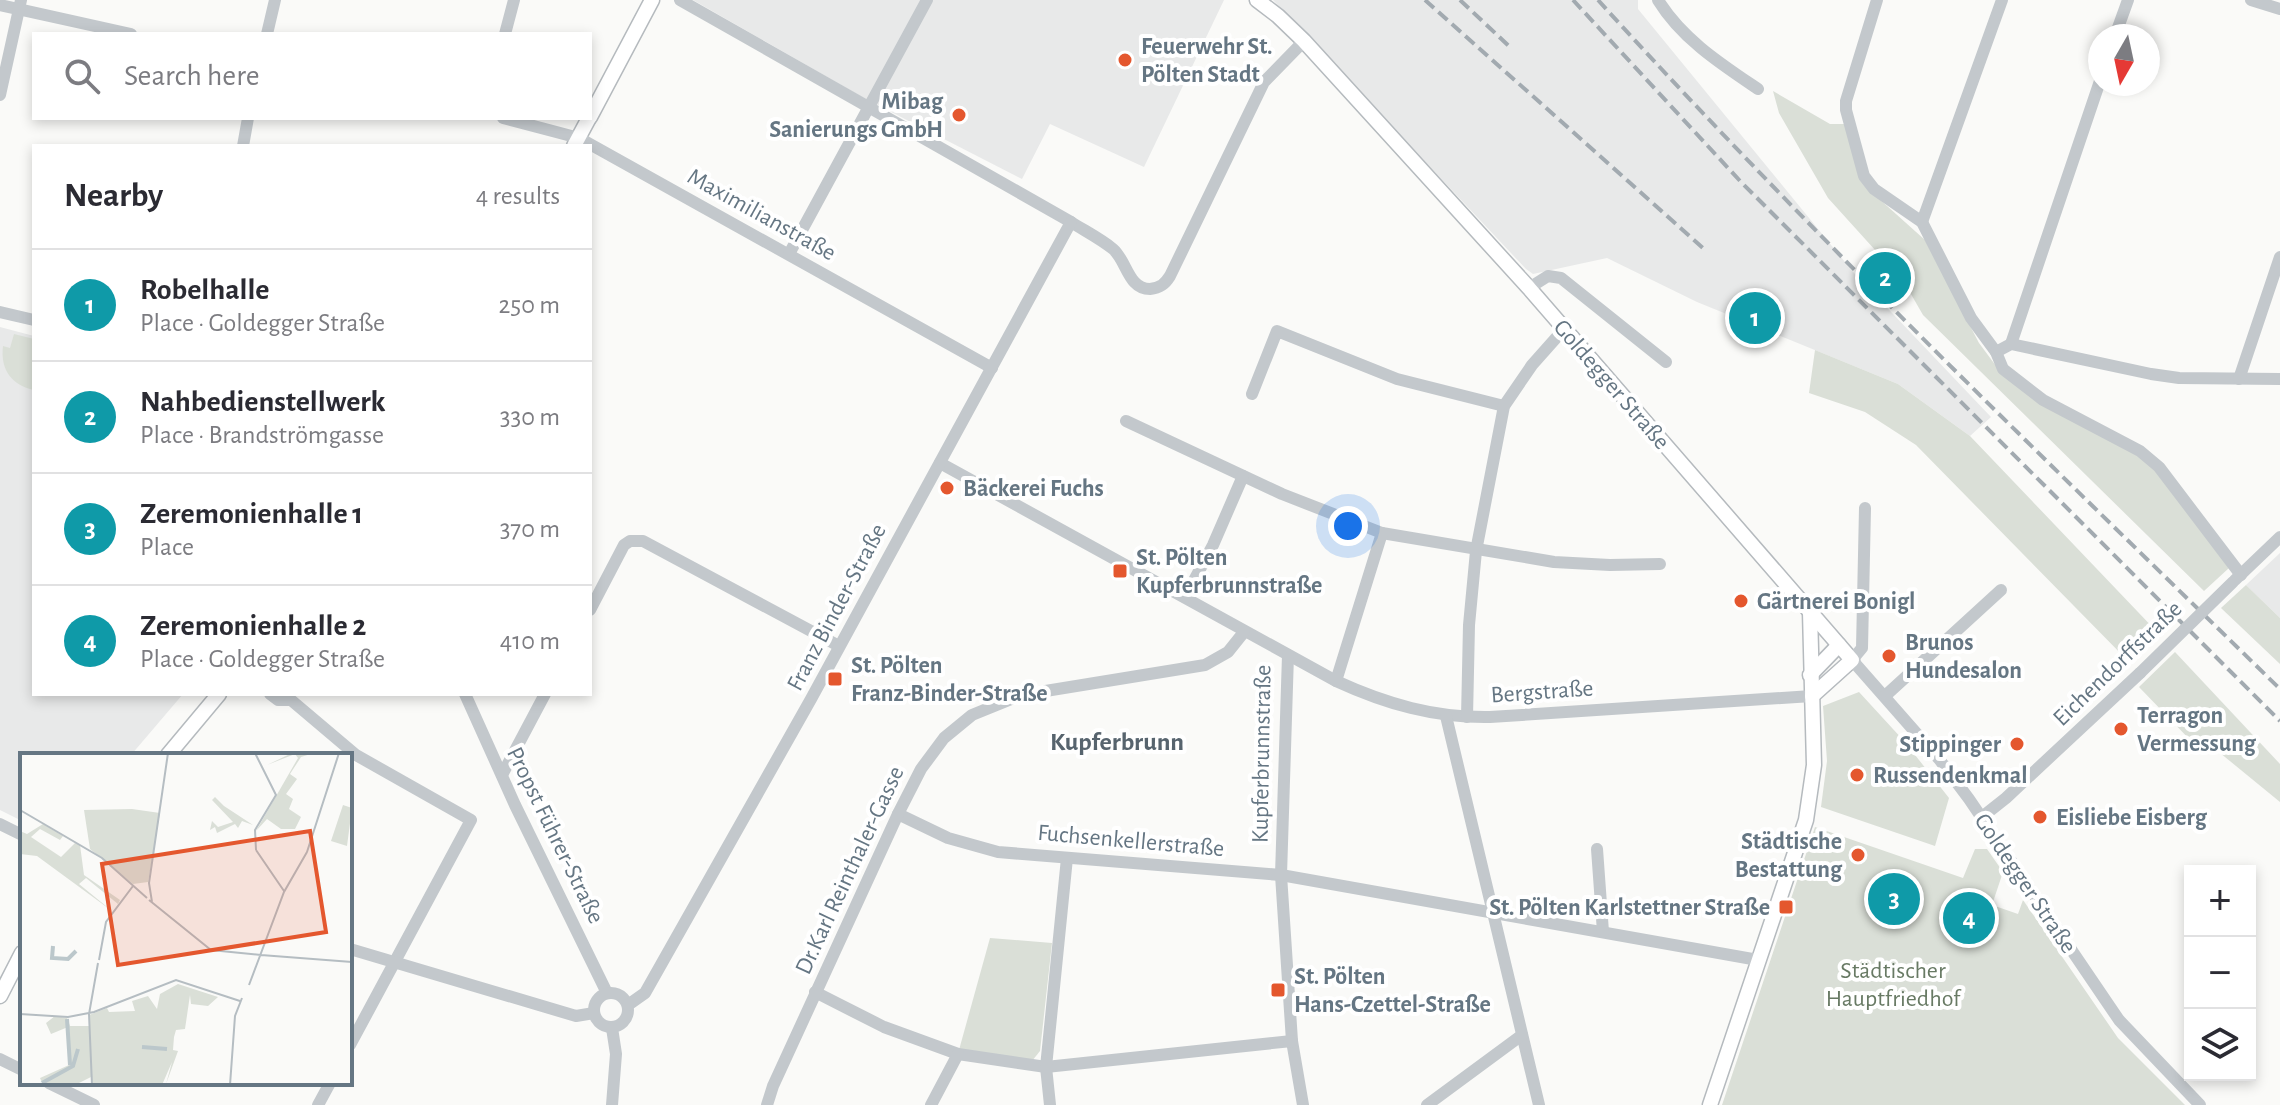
<!DOCTYPE html>
<html lang="en">
<head>
<meta charset="utf-8">
<style>
  body { margin:0; font-family:"Alegreya Sans",sans-serif; background:#f2f2f3; color:#2b2b33 }
  .controls { position:absolute; right:24px; bottom:24px; display:grid; overflow:hidden; border-radius:0px; box-shadow:0 4px 12px #0003 }
  .controls button { width:72px; height:72px; display:grid; place-items:center; padding:0; border:0; border-bottom:2px solid #e1e1e2; background:#fff; color:#2b2b33; font:40px sans-serif }
  .compass { position:absolute; left:2088px; top:24px; width:72px; height:72px; border-radius:50%; background:#fff; box-shadow:0 4px 12px #0003; rotate:189deg }
  .you { position:absolute; left:1348px; top:526px; width:28px; height:28px; margin:-20px; border:6px solid #fff; border-radius:50%; background:#1a73e8; box-shadow:0 0 0 12px #1a73e833 }
  .badge { display:grid; place-items:center; width:52px; height:52px; border-radius:50%; background:#db2777; color:#fff; font-size:26px; font-weight:700 }
  .pin { position:absolute; translate:-50% -50%; border:4px solid #fff; box-shadow:0 2px 8px #0006 }
  .list { margin:0; padding:0; list-style:none }
  h2 { display:flex; justify-content:space-between; align-items:center; height:104px; margin:0; padding:0 32px; font-size:34px }
  h2 small { font-size:26px; font-weight:400; color:#7c7c81 }
  .list li { display:grid; grid-template-columns:52px 1fr auto; gap:24px; align-items:center; box-sizing:border-box; height:112px; padding:0 32px; border-top:2px solid #e1e1e2 }
  .list b { display:block; font-size:30px; white-space:nowrap }
  .list p { margin:0; font-size:26px; white-space:nowrap; color:#7c7c81 }
  .list em { font-size:26px; font-style:normal; color:#7c7c81 }
  .icon { flex:none; width:44px; height:44px; fill:none; stroke:currentColor; stroke-width:2; stroke-linecap:round; stroke-linejoin:round }
  .map { position:relative; flex:none; width:2280px; height:1105px; overflow:hidden }
  .search { position:absolute; background:#fff; box-shadow:0 4px 12px #0003; left:32px; top:32px; width:560px; height:88px; display:flex; align-items:center; gap:20px; box-sizing:border-box; padding:0 28px; border-radius:0px; color:#7c7c81; font-size:30px }
  .panel { position:absolute; background:#fff; box-shadow:0 4px 12px #0003; left:32px; top:144px; width:560px; height:552px; border-radius:0px }
  .map>svg:first-child { display:block }
  .built { fill:#e8e9e9 }
  .green { fill:#dadfd7 }
  .lines { fill:none; stroke-linecap:round; stroke-linejoin:round }
  .major-casing { stroke:#b5babe; stroke-width:17 }
  .minor { stroke:#c3c8cc; stroke-width:12 }
  .major { stroke:#fff; stroke-width:14 }
  .rail { stroke:#a2aab0; stroke-width:4; stroke-dasharray:12 6; stroke-linecap:butt }
  .minor-bridge { stroke:#c3c8cc; stroke-width:12 }
  .poi-dot { fill:#e4572e; stroke:#fff; stroke-width:3 }
  .labels { text-anchor:middle; stroke-width:8; stroke-linejoin:round; paint-order:stroke }
  .poi-label { font-size:24px; font-weight:bold; fill:#657683; stroke:#fff; text-anchor:start }
  .street-label { font-size:24px; fill:#657683; stroke:#fff }
  .park-label { font-size:24px; fill:#687a64; stroke:#fff }
  .neighbourhood-label { font-size:26px; font-weight:bold; fill:#57646e; stroke:#fff }
  .inset-river { fill:none; stroke:#bbc7cb; stroke-width:4 }
  .inset-road { fill:none; stroke:#b5bdc2; stroke-width:2 }
  .view { fill:#e4572e; fill-opacity:0.15; stroke:#e4572e; stroke-width:4 }
  .inset-edge { fill:none; stroke:#657683; stroke-width:4 }
</style>
</head>
<body>
<div class="map">
<svg width="2280" height="1105" viewBox="0 0 2280 1105">
  <rect width="100%" height="100%" fill="#fafaf8"/>
  <g class="built">
    <polygon points="693,0 1224,0 1144,167 1050,124 1022,179 862,97"/>
    <polygon points="1273,0 1638,0 1638,9 1854,273 1991,417 1970,436 1898,384 1697,302 1607,258 1533,274 1526,269"/>
    <polygon points="0,327 34,336 34,694 183,694 131,755 22,755 22,821 0,810"/>
    <polygon points="2280,553 2280,618 2246,585"/>
  </g>
  <g class="green">
    <polygon points="1773,91 1830,124 1845,124 1867,188 1925,240 1979,343 1999,370 2138,453 2158,472 2229,568 2204,591 1923,315 1904,282 1828,198 1779,113"/>
    <path d="M 14,334 L 34,339 L 34,390 C 12,385 0,370 3,346 L 10,348 Z"/>
    <polygon points="1815,350 1898,384 1970,436 2159,634 2130,663 1916,445 1865,412 1809,393"/>
    <polygon points="2246,585 2280,618 2280,664 2221,608"/>
    <polygon points="2175,652 2280,764 2280,802 2203,739 2195,745 2139,687"/>
    <polygon points="1859,692 1904,741 1949,798 1935,846 1821,807 1827,761 1823,706"/>
    <polygon points="1815,827 1963,878 1975,849 1987,849 2003,872 1992,905 2018,914 2023,900 2118,1038 2185,1105 1722,1105"/>
    <polygon points="990,938 1052,943 1040,1051 1032,1061 959,1050"/>
  </g>
  <g class="lines">
    <defs>
      <g id="major">
        <polyline points="1257,0 1278,16 1304,41 1529,288 1852,660 1812,696"/>
        <polyline points="590,117 652,0"/>
        <polyline points="574,146 589,118"/>
        <polyline points="1810,675 1839,645"/>
        <polyline points="168,755 219,694"/>
        <polyline points="0,996 22,953"/>
        <polyline points="1710,1105 1806,820 1814,765 1810,612"/>
      </g>
    </defs>
    <use href="#major" class="major-casing"/>
    <g class="minor">
      <path d="M 680,0 L 1071,222 C 1085,231 1101,239 1113,249 C 1127,261 1128,289 1150,289 C 1160,288 1165,284 1170,276 L 1264,82 L 1304,41"/>
      <path d="M 1658,0 C 1682,39 1721,64 1758,89"/>
      <polyline points="1877,0 1846,101 1846,110 1864,176 1874,189 1922,222 1971,318 1996,352 2003,369 2043,400 2140,451 2159,467 2241,575"/>
      <polyline points="2251,0 2280,9"/>
      <polyline points="0,5 131,34"/>
      <polyline points="267,34 275,0"/>
      <polyline points="505,34 514,0"/>
      <polyline points="2115,36 2128,0"/>
      <polyline points="0,95 21,0"/>
      <polyline points="503,118 579,138 992,368"/>
      <polyline points="243,146 248,118"/>
      <polyline points="1922,222 2002,0"/>
      <polyline points="789,254 927,0"/>
      <polyline points="1529,288 1548,276 1561,278 1666,362"/>
      <polyline points="0,312 34,320"/>
      <polyline points="2011,344 2100,81"/>
      <polyline points="1996,352 2011,344 2151,374 2179,378 2280,379"/>
      <polyline points="2239,379 2280,257"/>
      <polyline points="1252,394 1277,331 1397,379 1504,406"/>
      <polyline points="1126,421 1282,494 1382,533 1554,562 1610,565 1660,564"/>
      <path d="M 940,463 L 1336,681 C 1386,704 1435,718 1490,717 L 1812,696"/>
      <polyline points="1865,508 1862,648 1852,660 1939,759 1969,799 2119,1020 2200,1105"/>
      <polyline points="2235,580 2280,537"/>
      <polyline points="1185,597 1213,545 1243,476"/>
      <polyline points="590,610 624,545 630,541 643,541 839,646"/>
      <polyline points="1288,655 1281,875 1292,1041 1303,1105"/>
      <polyline points="1336,681 1382,533"/>
      <polyline points="270,694 278,700 291,700 356,755 471,820 350,1045"/>
      <polyline points="465,694 515,805 607,993"/>
      <polyline points="1885,696 2001,590"/>
      <polyline points="1446,716 1539,1105"/>
      <polyline points="1467,717 1469,625 1476,551 1504,406 1532,365 1564,329"/>
      <polyline points="502,775 545,694"/>
      <polyline points="898,814 948,838 998,852 1281,875 1758,960"/>
      <polyline points="1982,817 2006,798 2140,673"/>
      <polyline points="0,824 22,835"/>
      <polyline points="1597,849 1603,932"/>
      <polyline points="350,949 576,1016 594,1013"/>
      <polyline points="815,992 884,1027 958,1054 1046,1067 1292,1041"/>
      <circle cx="611" cy="1010" r="17"/>
      <polyline points="628,1005 645,993 811,699 1071,222"/>
      <polyline points="0,1059 22,1070"/>
      <polyline points="49,1083 94,1105"/>
      <polyline points="318,1105 330,1083"/>
      <polyline points="612,1105 616,1054 612,1028"/>
      <polyline points="767,1105 773,1086 898,814 921,769 944,738 972,715 1021,695 1205,665 1228,652 1244,632"/>
      <polyline points="931,1105 958,1054"/>
      <polyline points="1050,1105 1046,1067 1067,858"/>
      <polyline points="1427,1105 1522,1035"/>
    </g>
    <use href="#major" class="major"/>
    <g class="rail">
      <polyline points="1425,0 1703,248"/>
      <polyline points="1460,0 1511,48"/>
      <polyline points="1573,0 1741,182 2280,721"/>
      <path d="M 1598,0 C 1815,239 2049,463 2280,689"/>
    </g>
    <polyline class="minor-bridge" points="2140,673 2233,582"/>
  </g>
  <g class="poi-dot">
    <circle cx="1125" cy="60" r="8"/>
    <circle cx="959" cy="115" r="8"/>
    <circle cx="947" cy="488" r="8"/>
    <rect x="1112" y="563" width="16" height="16" rx="4"/>
    <circle cx="1741" cy="601" r="8"/>
    <circle cx="1889" cy="656" r="8"/>
    <rect x="827" y="671" width="16" height="16" rx="4"/>
    <circle cx="2121" cy="729" r="8"/>
    <circle cx="2017" cy="744" r="8"/>
    <circle cx="1857" cy="775" r="8"/>
    <circle cx="2040" cy="817" r="8"/>
    <circle cx="1858" cy="855" r="8"/>
    <rect x="1778" y="899" width="16" height="16" rx="4"/>
    <rect x="1270" y="982" width="16" height="16" rx="4"/>
  </g>
  <g class="labels">
    <g class="poi-label">
      <text x="1141" y="54">Feuerwehr St.<tspan x="1141" dy="28">Pölten Stadt</tspan></text>
      <text x="943" y="109" text-anchor="end">Mibag<tspan x="943" dy="28">Sanierungs GmbH</tspan></text>
      <text x="963" y="496">Bäckerei Fuchs</text>
      <text x="1136" y="565">St. Pölten<tspan x="1136" dy="28">Kupferbrunnstraße</tspan></text>
      <text x="1757" y="609">Gärtnerei Bonigl</text>
      <text x="1905" y="650">Brunos<tspan x="1905" dy="28">Hundesalon</tspan></text>
      <text x="851" y="673">St. Pölten<tspan x="851" dy="28">Franz-Binder-Straße</tspan></text>
      <text x="2137" y="723">Terragon<tspan x="2137" dy="28">Vermessung</tspan></text>
      <text x="2001" y="752" text-anchor="end">Stippinger</text>
      <text x="1873" y="783">Russendenkmal</text>
      <text x="2056" y="825">Eisliebe Eisberg</text>
      <text x="1842" y="849" text-anchor="end">Städtische<tspan x="1842" dy="28">Bestattung</tspan></text>
      <text x="1770" y="915" text-anchor="end">St. Pölten Karlstettner Straße</text>
      <text x="1294" y="984">St. Pölten<tspan x="1294" dy="28">Hans-Czettel-Straße</tspan></text>
    </g>
    <g class="street-label">
      <text transform="translate(762 214) rotate(29)" y="8">Maximilianstraße</text>
      <text transform="translate(1612 384) rotate(49)" y="8">Goldegger Straße</text>
      <text transform="translate(836 607) rotate(-62)" y="8">Franz Binder-Straße</text>
      <text transform="translate(2117 663) rotate(-44)" y="8">Eichendorffstraße</text>
      <text transform="translate(1542 691) rotate(-4)" y="8">Bergstraße</text>
      <text transform="translate(1261 754) rotate(-89)" y="8">Kupferbrunnstraße</text>
      <text transform="translate(556 835) rotate(64)" y="8">Propst Führer-Straße</text>
      <text transform="translate(1131 840) rotate(5)" y="8">Fuchsenkellerstraße</text>
      <text transform="translate(849 870) rotate(-65)" y="8">Dr.Karl Reinthaler-Gasse</text>
      <text transform="translate(2026 883) rotate(56)" y="8">Goldegger Straße</text>
    </g>
    <g class="park-label">
      <text x="1893" y="978">Städtischer<tspan x="1893" dy="28">Hauptfriedhof</tspan></text>
    </g>
    <g class="neighbourhood-label">
      <text x="1117" y="750">Kupferbrunn</text>
    </g>
  </g>
  <g transform="translate(20 753)">
    <rect width="332" height="332" fill="#fafaf8"/>
    <path d="M 272,0 L 294,0 L 281,4 L 270,21 L 277,26 L 266,41 L 273,46 L 269,56 L 281,64 L 275,76 L 261,76 L 247,66 L 236,78 L 278,5 L 275,1 L 247,12 ZM 195,44 L 204,53 L 233,72 L 222,68 L 218,75 L 215,71 L 197,80 L 195,74 L 190,77 L 192,68 L 198,74 L 213,69 L 192,47 ZM 323,52 L 332,55 L 327,93 L 311,88 ZM 112,56 L 140,60 L 128,129 L 113,131 L 70,96 L 64,57 ZM 23,71 L 43,83 L 40,87 L 20,76 L 11,84 L 41,104 L 55,90 L 60,92 L 64,122 L 100,147 L 98,151 L 66,125 L 59,131 L 92,158 L 17,103 L 0,101 L 0,78 L 7,81 ZM 158,231 L 198,244 L 188,253 L 171,251 L 170,242 L 165,276 L 156,277 L 154,284 L 153,297 L 158,298 L 146,331 L 152,309 L 142,332 L 73,332 L 71,324 L 55,332 L 23,332 L 20,325 L 49,312 L 48,274 L 31,281 L 26,270 L 35,263 L 47,265 L 50,273 L 69,273 L 69,262 L 87,255 L 89,259 L 115,258 L 112,248 L 128,243 L 137,256 L 140,241 Z" fill="#dadfd7"/>
    <path class="inset-river" d="M 33,193 L 32,205 L 48,206 L 56,198M 47,266 L 50,312M 122,294 L 147,296M 22,330 L 53,313 L 58,296"/>
    <path class="inset-road" d="M 235,0 L 256,42 L 235,77 L 236,97M 0,57 L 82,105 L 127,145M 236,97 L 264,138M 287,99 L 319,0M 129,147 L 191,197 L 241,202M 132,149 L 129,130 L 148,0M 241,202 L 332,209M 79,207 L 86,169 L 113,133M 229,232 L 264,139 L 287,99M 0,261 L 48,264 L 74,259 L 156,227 L 220,248M 72,332 L 69,261 L 78,210M 210,332 L 215,263 L 222,245"/>
    <path class="view" d="M 290,78 L 306,179 L 98,212 L 82,111 Z"/>
    <rect width="332" height="332" class="inset-edge"/>
  </g>
</svg>
<div class="controls">
<button>+</button>
<button>−</button>
<button><svg class="icon" aria-label="layers" viewBox="0 0 24 24"><path d="M12 4l9 5-9 5-9-5zM3 14l9 5 9-5"/></svg></button>
</div>
<svg class="compass" viewBox="-18 -18 36 36"><path d="M0-13l5 13h-10z" fill="#e53935"/><path d="M0 13l5-13h-10z" fill="#7c7c81"/></svg>
<div class="you"></div>
<div class="pin badge" style="left:1755px;top:318px;background:#0f9aa8">1</div>
<div class="pin badge" style="left:1885px;top:278px;background:#0f9aa8">2</div>
<div class="pin badge" style="left:1894px;top:899px;background:#0f9aa8">3</div>
<div class="pin badge" style="left:1969px;top:918px;background:#0f9aa8">4</div>
<div class="search"><svg class="icon" aria-label="search" viewBox="0 0 24 24"><circle cx="10" cy="10" r="6"/><path d="M15 15l6 6"/></svg>Search here</div>
<section class="panel">
<h2>Nearby<small>4 results</small></h2>
<ul class="list">
<li><span class="badge" style="background:#0f9aa8">1</span><div><b>Robelhalle</b><p>Place · Goldegger Straße</p></div><em>250 m</em></li>
<li><span class="badge" style="background:#0f9aa8">2</span><div><b>Nahbedienstellwerk</b><p>Place · Brandströmgasse</p></div><em>330 m</em></li>
<li><span class="badge" style="background:#0f9aa8">3</span><div><b>Zeremonienhalle 1</b><p>Place</p></div><em>370 m</em></li>
<li><span class="badge" style="background:#0f9aa8">4</span><div><b>Zeremonienhalle 2</b><p>Place · Goldegger Straße</p></div><em>410 m</em></li>
</ul>
</section>
</div>
</body>
</html>
